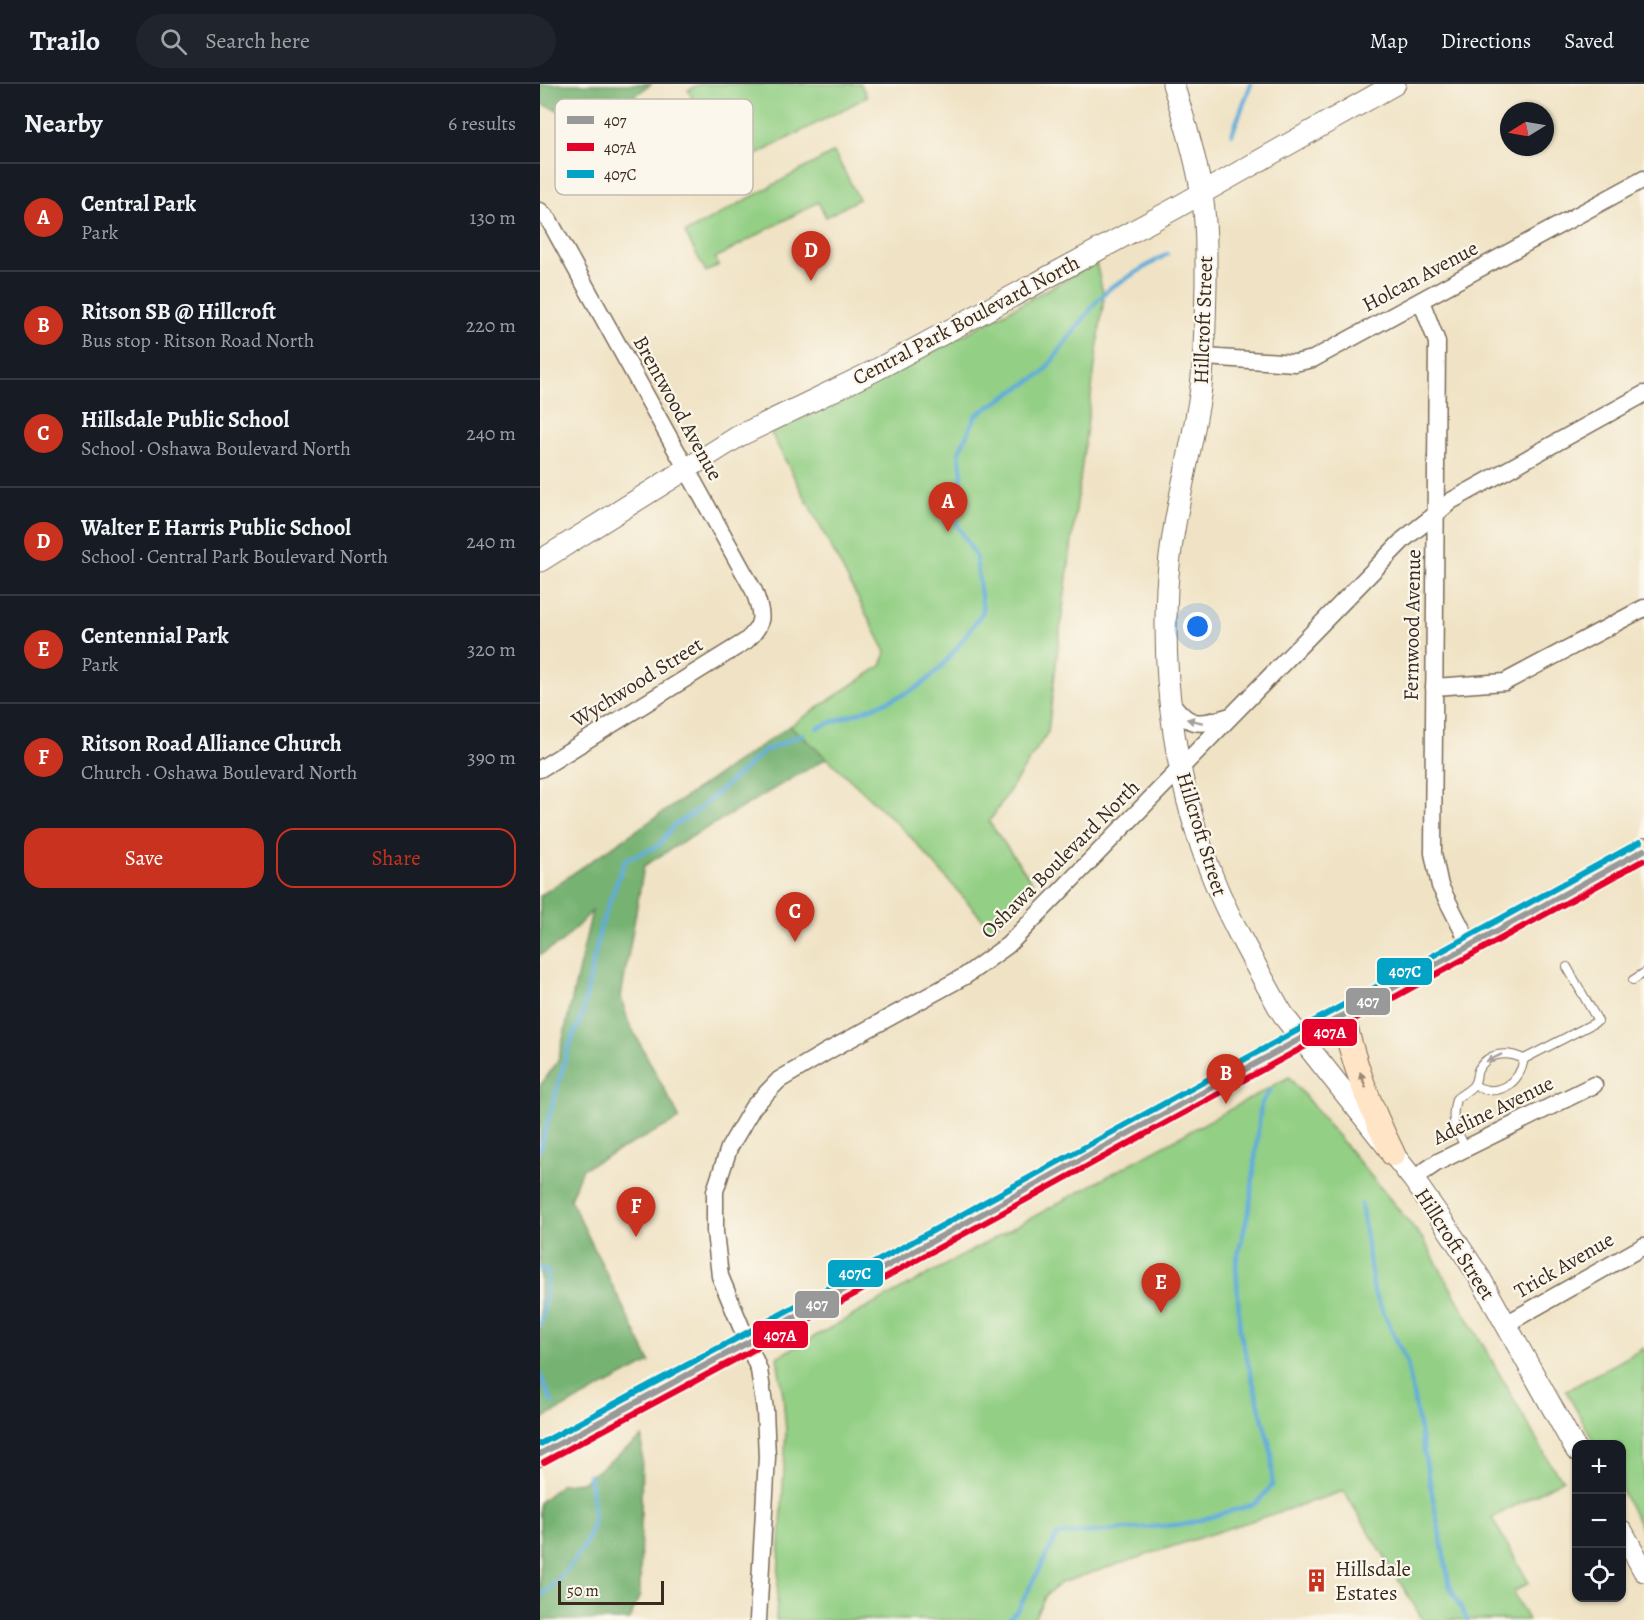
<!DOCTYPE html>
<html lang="en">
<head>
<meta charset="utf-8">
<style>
  body { margin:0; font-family:Alegreya,serif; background:#20242c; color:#f1f3f6 }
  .controls { position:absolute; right:18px; bottom:18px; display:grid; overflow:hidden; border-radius:12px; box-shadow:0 2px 4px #0004 }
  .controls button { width:54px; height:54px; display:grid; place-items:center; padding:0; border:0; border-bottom:2px solid #363941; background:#171b24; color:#f1f3f6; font:30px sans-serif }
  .compass { position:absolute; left:960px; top:18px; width:54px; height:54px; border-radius:50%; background:#171b24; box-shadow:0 2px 4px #0004; rotate:259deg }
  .scale { position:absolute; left:18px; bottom:15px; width:106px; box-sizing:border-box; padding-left:6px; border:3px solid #3b2a1e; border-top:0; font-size:16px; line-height:21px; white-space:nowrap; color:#3b2a1e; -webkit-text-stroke:4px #fbf7ec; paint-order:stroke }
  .you { position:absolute; left:658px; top:543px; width:21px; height:21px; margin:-15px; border:4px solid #fff; border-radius:50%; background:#1a73e8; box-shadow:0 0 0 9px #1a73e833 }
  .badge { display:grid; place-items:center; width:39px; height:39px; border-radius:50%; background:#c8321e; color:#fff; font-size:20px; font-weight:700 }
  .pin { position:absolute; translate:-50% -50px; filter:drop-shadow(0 2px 3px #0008) }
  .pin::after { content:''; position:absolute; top:32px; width:21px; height:18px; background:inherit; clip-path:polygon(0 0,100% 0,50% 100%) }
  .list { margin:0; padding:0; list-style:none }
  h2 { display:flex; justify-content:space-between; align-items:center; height:78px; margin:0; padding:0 24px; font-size:26px }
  h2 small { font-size:20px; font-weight:400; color:#9ea1a6 }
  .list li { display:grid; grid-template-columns:39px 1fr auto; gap:18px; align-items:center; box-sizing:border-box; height:108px; padding:0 24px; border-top:2px solid #363941 }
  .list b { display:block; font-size:22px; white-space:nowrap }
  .list p { margin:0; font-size:20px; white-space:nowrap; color:#9ea1a6 }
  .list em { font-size:20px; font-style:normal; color:#9ea1a6 }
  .actions { display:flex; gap:12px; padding:18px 24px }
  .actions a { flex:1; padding:14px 0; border:2px solid #c8321e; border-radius:18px; text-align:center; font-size:21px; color:#c8321e }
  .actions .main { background:#c8321e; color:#fff }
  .icon { flex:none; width:33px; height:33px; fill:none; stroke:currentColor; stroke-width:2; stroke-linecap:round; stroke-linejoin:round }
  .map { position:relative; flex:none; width:1104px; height:1536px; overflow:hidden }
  header { display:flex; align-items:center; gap:36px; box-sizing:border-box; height:84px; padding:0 30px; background:#171b24; border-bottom:2px solid #363941 }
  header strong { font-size:28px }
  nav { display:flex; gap:33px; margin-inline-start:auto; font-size:21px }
  .search { width:420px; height:54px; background:#20242c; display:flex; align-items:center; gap:15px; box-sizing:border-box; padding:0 21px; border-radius:33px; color:#9ea1a6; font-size:22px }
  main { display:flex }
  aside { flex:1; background:#171b24 }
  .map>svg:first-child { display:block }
  .green { fill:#93cf84; stroke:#677c51; stroke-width:1.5 }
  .forest { fill:#76b272; stroke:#586e48; stroke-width:1.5 }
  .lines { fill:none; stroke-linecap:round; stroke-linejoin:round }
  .stream { stroke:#61acd9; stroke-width:4.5 }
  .service-casing { stroke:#7a6b58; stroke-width:10 }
  .minor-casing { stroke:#7a6b58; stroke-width:19 }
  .tertiary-casing { stroke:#7a6b58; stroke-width:23 }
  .secondary-casing { stroke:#7a6b58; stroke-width:26 }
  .service { stroke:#fff; stroke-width:8 }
  .minor { stroke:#fff; stroke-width:16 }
  .tertiary { stroke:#fff; stroke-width:21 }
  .secondary { stroke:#ffe4c6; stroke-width:24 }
  .bus-1-casing { stroke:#fbf7ec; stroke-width:10 }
  .bus-2-casing { stroke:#fbf7ec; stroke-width:10 }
  .bus-3-casing { stroke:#fbf7ec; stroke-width:10 }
  .bus-1 { stroke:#999; stroke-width:6 }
  .bus-2 { stroke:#e4002b; stroke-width:6 }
  .bus-3 { stroke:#03a3c5; stroke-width:6 }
  .oneway { fill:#a79f9a }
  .oneway2 { fill:#9d8772 }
  .labels { text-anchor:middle; stroke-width:4.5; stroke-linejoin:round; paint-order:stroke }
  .street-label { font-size:21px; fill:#3b2a1e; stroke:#fbf7ec }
  .poi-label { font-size:21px; fill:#3b2a1e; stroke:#fbf7ec; text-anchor:start }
  .key { fill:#fbf7ec; stroke:#c1baae; stroke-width:1.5 }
  .key-label { font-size:16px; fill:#3b2a1e }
  .line-badge { stroke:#fbf7ec; stroke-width:2 }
  .badge-label { font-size:16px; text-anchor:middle; font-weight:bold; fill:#fff }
</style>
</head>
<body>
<header>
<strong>Trailo</strong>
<div class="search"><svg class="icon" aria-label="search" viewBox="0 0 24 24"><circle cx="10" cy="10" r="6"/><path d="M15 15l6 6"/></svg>Search here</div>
<nav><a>Map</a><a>Directions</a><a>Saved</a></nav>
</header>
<main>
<aside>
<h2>Nearby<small>6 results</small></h2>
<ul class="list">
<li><span class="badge">A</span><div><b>Central Park</b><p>Park</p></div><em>130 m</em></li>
<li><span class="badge">B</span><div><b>Ritson SB @ Hillcroft</b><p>Bus stop · Ritson Road North</p></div><em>220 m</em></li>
<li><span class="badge">C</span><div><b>Hillsdale Public School</b><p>School · Oshawa Boulevard North</p></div><em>240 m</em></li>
<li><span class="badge">D</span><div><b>Walter E Harris Public School</b><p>School · Central Park Boulevard North</p></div><em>240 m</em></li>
<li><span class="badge">E</span><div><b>Centennial Park</b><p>Park</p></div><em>320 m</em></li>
<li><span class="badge">F</span><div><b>Ritson Road Alliance Church</b><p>Church · Oshawa Boulevard North</p></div><em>390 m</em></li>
</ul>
<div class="actions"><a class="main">Save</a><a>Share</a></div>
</aside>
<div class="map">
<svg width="1104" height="1536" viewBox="0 0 1104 1536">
  <rect width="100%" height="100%" fill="#fbf7ec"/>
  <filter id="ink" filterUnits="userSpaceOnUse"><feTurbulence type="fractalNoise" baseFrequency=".0167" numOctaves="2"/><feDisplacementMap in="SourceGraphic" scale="12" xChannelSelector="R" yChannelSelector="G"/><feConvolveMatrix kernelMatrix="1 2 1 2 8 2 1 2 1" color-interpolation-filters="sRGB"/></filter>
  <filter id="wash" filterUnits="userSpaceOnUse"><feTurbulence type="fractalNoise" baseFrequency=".008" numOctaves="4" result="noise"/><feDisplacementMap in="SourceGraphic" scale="24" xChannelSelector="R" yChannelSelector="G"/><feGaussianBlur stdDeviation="1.35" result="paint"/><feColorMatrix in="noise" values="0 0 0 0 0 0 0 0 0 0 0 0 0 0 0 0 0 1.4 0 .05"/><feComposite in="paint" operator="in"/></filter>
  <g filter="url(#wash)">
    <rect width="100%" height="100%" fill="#f0e3c5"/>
    <g class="green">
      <polygon points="160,0 321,0 327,13 189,85 148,6"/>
      <polygon points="294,68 319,115 286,133 278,118 175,174 179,181 166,188 145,149"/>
      <polygon points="556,179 564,213 520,547 508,648 449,738 495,802 451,845 368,750 287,674 250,642 341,582 346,568 231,349 341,296"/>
      <polygon points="749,993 883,1155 1011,1381 1016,1388 1024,1395 952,1434 989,1499 973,1508 988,1536 883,1536 804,1407 520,1499 506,1511 493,1536 236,1536 246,1347 243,1311 237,1273"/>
      <polygon points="1104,1264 1104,1449 1082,1408 1082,1360 1055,1360 1026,1307"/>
    </g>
    <g class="forest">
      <polygon points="0,0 111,0 58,39 0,20"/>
      <polygon points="250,642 287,674 134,763 104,782 81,913 88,937 140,1035 42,1085 30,1115 110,1278 0,1336 0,1002 18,977 52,827 22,858 0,871 0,812"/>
      <polygon points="102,1353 100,1511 89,1536 0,1536 0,1418 22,1400 42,1398"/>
    </g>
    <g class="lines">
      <g class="stream">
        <polyline points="692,50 711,0"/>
        <path d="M 277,644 C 310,630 344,622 376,604 C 405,586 423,554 443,528 L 436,473 L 417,440 L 416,417 L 422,391 L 419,368 L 436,331 L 503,289 L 556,218 L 570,204 L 627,170"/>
        <polyline points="0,1066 28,965 42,932 61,841 85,776 118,762 133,742 157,727 223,668 263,650"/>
        <polyline points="821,1120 834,1208 867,1279 910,1503 927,1536"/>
        <polyline points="0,1184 8,1188 3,1230 0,1240"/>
        <polyline points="0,1291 12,1318"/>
        <path d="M 0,1513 C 20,1496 48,1465 53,1438 C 55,1423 52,1406 49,1391"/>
        <polyline points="468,1536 479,1524 517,1451 647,1440 715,1420 732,1402 732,1371 700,1248 696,1179 710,1121 721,1020 730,1006"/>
      </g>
    </g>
  </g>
  <g filter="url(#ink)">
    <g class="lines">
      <defs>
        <g id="service">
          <polyline points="1093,896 1104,889"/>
          <polyline points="984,975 1058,937 1027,883"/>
          <path d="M 926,1064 C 915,1044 910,1038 916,1015 C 920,1011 932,1005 934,1000 C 937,996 936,991 938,986 C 948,968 967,967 984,975 C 979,1001 957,1014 934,1001"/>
        </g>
        <g id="minor">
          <path d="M 0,127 L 9,136 L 214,507 C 222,530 226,539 206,557 L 0,685"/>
          <polyline points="881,217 897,258 893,769 900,802 930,861"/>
          <polyline points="665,273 755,279 773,275 1104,95"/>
          <polyline points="894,603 965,598 1104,524"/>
          <path d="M 629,615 C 648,644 659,642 690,632"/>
          <polyline points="873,1095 898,1078 1054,1001"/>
          <polyline points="966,1240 1104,1162"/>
          <polyline points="218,1536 227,1373 225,1326 219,1286 180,1192 175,1148 175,1107 189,1064 213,1023 239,996 288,967 425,892 468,861 864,455 896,430 911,417 1104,310"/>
        </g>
        <g id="tertiary">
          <path d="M 633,0 C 644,35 655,70 661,106 C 667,137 666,170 666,201 C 665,238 665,274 660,311 C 650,375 631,439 627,504 C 622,601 636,703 673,794 C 691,839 715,880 738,922 L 746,935 L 873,1095 L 904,1139 L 940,1194 L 1036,1366"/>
          <polyline points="0,477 199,352 334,287 634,125 855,0"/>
          <polyline points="1082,1447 1104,1487"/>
        </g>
        <g id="secondary">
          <path d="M 803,932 C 813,978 832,1028 853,1070"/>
          <polyline points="0,1370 207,1259 1104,766"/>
        </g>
      </defs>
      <use href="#service" class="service-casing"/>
      <use href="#minor" class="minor-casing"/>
      <use href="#tertiary" class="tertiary-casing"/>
      <use href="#secondary" class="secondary-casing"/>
      <use href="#service" class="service"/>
      <use href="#minor" class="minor"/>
      <use href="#tertiary" class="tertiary"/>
      <use href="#secondary" class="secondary"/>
      <defs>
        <polyline id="bus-1" points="0,1370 207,1259 1104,766"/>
        <polyline id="bus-2" points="4,1378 211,1267 1104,776"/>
        <polyline id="bus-3" points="0,1360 203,1251 1100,758"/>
      </defs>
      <use href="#bus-1" class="bus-1-casing"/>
      <use href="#bus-2" class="bus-2-casing"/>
      <use href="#bus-3" class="bus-3-casing"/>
      <use href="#bus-1" class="bus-1"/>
      <use href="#bus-2" class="bus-2"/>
      <use href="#bus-3" class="bus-3"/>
    </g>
    <defs><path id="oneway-solid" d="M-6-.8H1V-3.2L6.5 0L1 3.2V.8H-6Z" transform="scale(1.5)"/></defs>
    <g class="oneway">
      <use href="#oneway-solid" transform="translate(655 637) rotate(-167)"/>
      <use href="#oneway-solid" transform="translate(954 974) rotate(155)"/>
    </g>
    <use class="oneway2" href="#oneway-solid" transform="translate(823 996) rotate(-110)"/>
  </g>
  <defs>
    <symbol id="building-bare" viewBox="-9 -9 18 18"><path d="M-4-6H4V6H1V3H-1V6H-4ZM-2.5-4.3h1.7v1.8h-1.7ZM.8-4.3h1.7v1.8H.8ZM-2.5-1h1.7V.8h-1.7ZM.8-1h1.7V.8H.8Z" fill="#c8321e" stroke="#fbf7ec" stroke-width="2.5" paint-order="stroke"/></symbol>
  </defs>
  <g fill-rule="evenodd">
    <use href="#building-bare" x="760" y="1480" width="33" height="33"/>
  </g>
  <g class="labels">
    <g class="street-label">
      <text transform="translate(880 192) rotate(-28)" y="7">Holcan Avenue</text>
      <text transform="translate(426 236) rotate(-28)" y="7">Central Park Boulevard North</text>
      <text transform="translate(663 236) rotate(-88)" y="7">Hillcroft Street</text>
      <text transform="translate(138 324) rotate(61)" y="7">Brentwood Avenue</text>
      <text transform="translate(872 541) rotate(-89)" y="7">Fernwood Avenue</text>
      <text transform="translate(97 598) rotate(-32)" y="7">Wychwood Street</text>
      <text transform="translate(662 750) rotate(73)" y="7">Hillcroft Street</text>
      <text transform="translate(520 775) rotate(-45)" y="7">Oshawa Boulevard North</text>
      <text transform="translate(953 1026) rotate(-26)" y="7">Adeline Avenue</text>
      <text transform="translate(915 1160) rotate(57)" y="7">Hillcroft Street</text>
      <text transform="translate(1024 1181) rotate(-30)" y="7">Trick Avenue</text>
    </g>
    <g class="poi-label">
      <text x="795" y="1492">Hillsdale<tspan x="795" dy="24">Estates</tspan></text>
    </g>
  </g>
  <rect x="15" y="15" width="198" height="96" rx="9" class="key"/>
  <rect x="27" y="32" width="27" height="8" fill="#999"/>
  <rect x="27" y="59" width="27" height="8" fill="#e4002b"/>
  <rect x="27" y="86" width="27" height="8" fill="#03a3c5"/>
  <g class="key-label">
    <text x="64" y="42">407</text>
    <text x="64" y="69">407A</text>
    <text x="64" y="96">407C</text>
  </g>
  <g class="line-badge">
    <rect x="836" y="873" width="57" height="29" rx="6" fill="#03a3c5"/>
    <rect x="805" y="903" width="46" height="29" rx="6" fill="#999"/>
    <rect x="761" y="934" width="57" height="29" rx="6" fill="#e4002b"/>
    <rect x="287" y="1175" width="57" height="29" rx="6" fill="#03a3c5"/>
    <rect x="254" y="1206" width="46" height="29" rx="6" fill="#999"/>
    <rect x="212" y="1236" width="57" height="29" rx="6" fill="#e4002b"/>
  </g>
  <g class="badge-label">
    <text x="865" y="893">407C</text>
    <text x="828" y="923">407</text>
    <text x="790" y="954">407A</text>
    <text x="315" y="1195">407C</text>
    <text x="277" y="1226">407</text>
    <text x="240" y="1257">407A</text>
  </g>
</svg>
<div class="controls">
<button>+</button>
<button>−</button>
<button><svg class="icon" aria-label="locate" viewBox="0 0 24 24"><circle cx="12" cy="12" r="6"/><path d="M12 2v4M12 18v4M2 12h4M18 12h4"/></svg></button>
</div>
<svg class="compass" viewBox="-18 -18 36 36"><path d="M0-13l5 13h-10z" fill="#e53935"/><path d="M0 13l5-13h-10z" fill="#9ea1a6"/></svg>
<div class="scale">50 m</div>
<div class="you"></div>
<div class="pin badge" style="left:408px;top:448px">A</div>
<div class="pin badge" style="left:686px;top:1020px">B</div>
<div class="pin badge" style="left:255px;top:858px">C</div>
<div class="pin badge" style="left:271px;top:197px">D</div>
<div class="pin badge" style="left:621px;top:1229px">E</div>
<div class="pin badge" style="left:96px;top:1153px">F</div>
</div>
</main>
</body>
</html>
